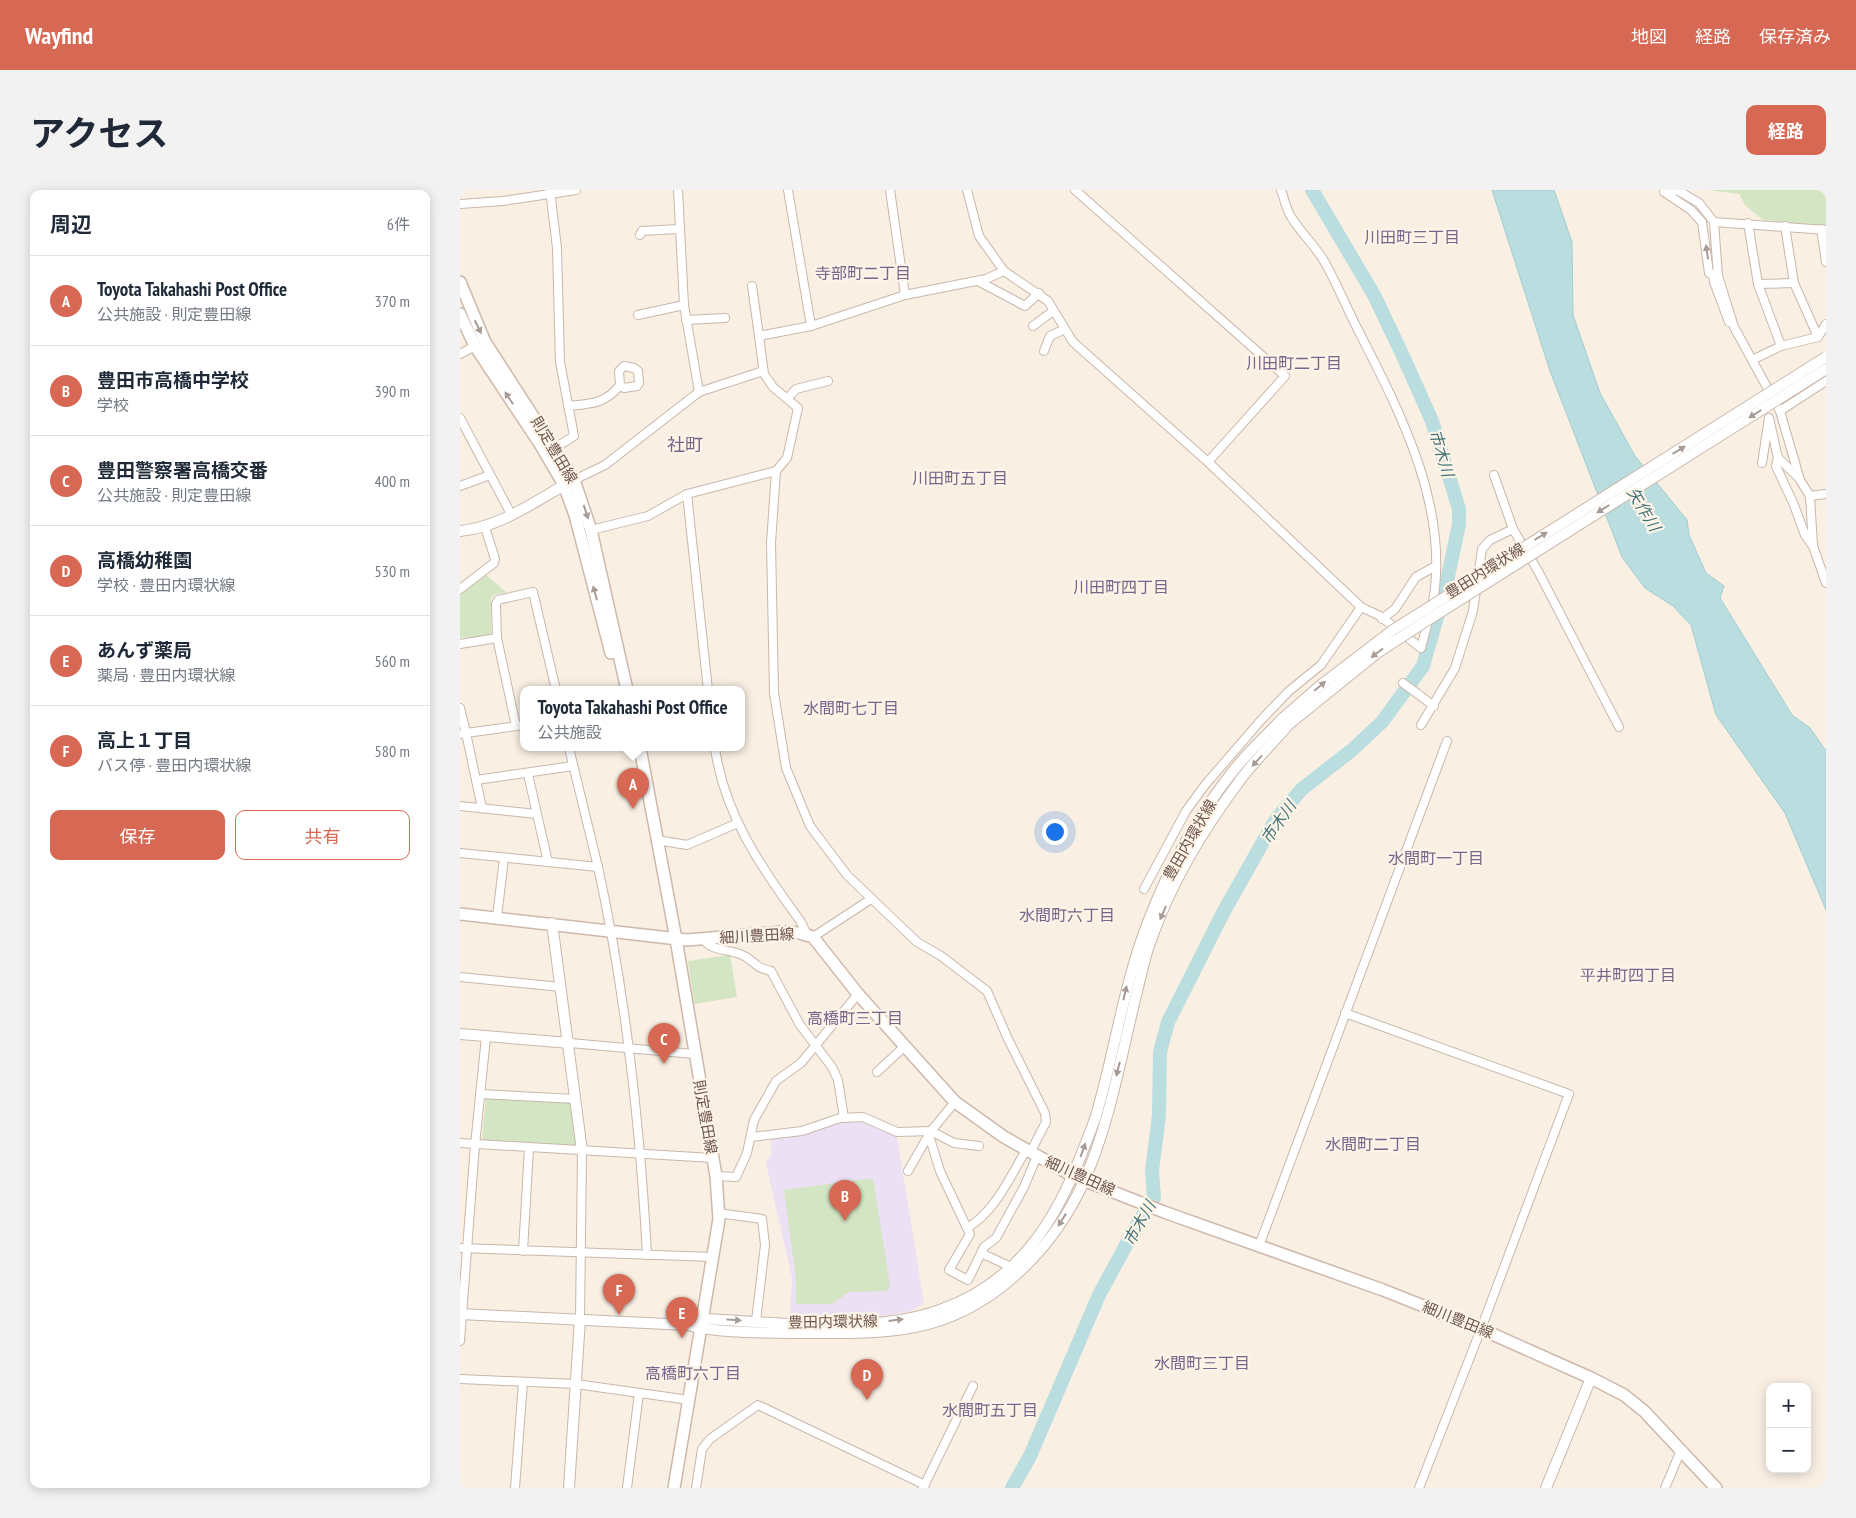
<!DOCTYPE html>
<html lang="ja">
<head>
<meta charset="utf-8">
<style>
  body { margin:0; font-family:"PT Sans Narrow","Noto Sans JP",sans-serif; background:#f2f2f3; color:#1f2937 }
  .controls { position:absolute; right:15px; bottom:15px; display:grid; overflow:hidden; border-radius:10px; box-shadow:0 2px 12px #0003 }
  .controls button { width:45px; height:45px; display:grid; place-items:center; padding:0; border:0; border-bottom:1px solid #e0e1e3; background:#fff; color:#1f2937; font:25px sans-serif }
  .you { position:absolute; left:594px; top:641px; width:18px; height:18px; margin:-12px; border:4px solid #fff; border-radius:50%; background:#1a73e8; box-shadow:0 0 0 8px #1a73e833 }
  .badge { display:grid; place-items:center; width:32px; height:32px; border-radius:50%; background:#d76954; color:#fff; font-size:16px; font-weight:700 }
  .pin { position:absolute; translate:-50% -41px; filter:drop-shadow(0 1px 2px #0008) }
  .pin::after { content:''; position:absolute; top:26px; width:18px; height:15px; background:inherit; clip-path:polygon(0 0,100% 0,50% 100%) }
  .popup { position:absolute; left:60px; top:496px; width:225px; height:65px; box-sizing:border-box; display:grid; place-content:center; border-radius:10px; background:#fff; filter:drop-shadow(0 1px 4px #0005); font-size:16px; white-space:nowrap; color:#747a83 }
  .popup b { font-size:19px; color:#1f2937 }
  .popup::after { content:''; position:absolute; left:50%; top:100%; margin-left:-10px; border:10px solid transparent; border-top-color:#fff }
  .list { margin:0; padding:0; list-style:none }
  h2 { display:flex; justify-content:space-between; align-items:center; height:65px; margin:0; padding:0 20px; font-size:21px }
  h2 small { font-size:16px; font-weight:400; color:#747a83 }
  .list li { display:grid; grid-template-columns:32px 1fr auto; gap:15px; align-items:center; box-sizing:border-box; height:90px; padding:0 20px; border-top:1px solid #e0e1e3 }
  .list b { display:block; font-size:19px; white-space:nowrap }
  .list p { margin:0; font-size:16px; white-space:nowrap; color:#747a83 }
  .list em { font-size:16px; font-style:normal; color:#747a83 }
  .actions { display:flex; gap:10px; padding:15px 20px }
  .actions a { flex:1; padding:11px 0; border:1px solid #d76954; border-radius:10px; text-align:center; font-size:18px; color:#d76954 }
  .actions .main { background:#d76954; color:#fff }
  .map { position:relative; flex:none; width:1366px; height:1298px; overflow:hidden; border-radius:10px }
  header { display:flex; align-items:center; gap:30px; box-sizing:border-box; height:70px; padding:0 25px; background:#d76954; color:#fff }
  header strong { font-size:24px }
  nav { display:flex; gap:28px; margin-inline-start:auto; font-size:18px }
  .intro { display:flex; align-items:center; justify-content:space-between; box-sizing:border-box; height:120px; padding:0 30px }
  h1 { margin:0; font-size:35px }
  .button { padding:12px 22px; border-radius:10px; background:#d76954; color:#fff; font-size:18px; font-weight:700 }
  main { display:flex; gap:30px; padding:0 30px }
  aside { flex:1; background:#fff; border-radius:10px; box-shadow:0 2px 12px #0003 }
  .map>svg:first-child { display:block }
  .education { fill:#ece0f5 }
  .green { fill:#d3e5c3 }
  .water { fill:#badde0; stroke:#a1cdd1 }
  .lines { fill:none; stroke-linecap:round; stroke-linejoin:round }
  .river { stroke:#badde0; stroke-width:14 }
  .minor-casing { stroke:#c9b7ab; stroke-width:10 }
  .tertiary-casing { stroke:#c9b7ab; stroke-width:12 }
  .secondary-casing { stroke:#ceb8ab; stroke-width:14 }
  .minor { stroke:#fff; stroke-width:8 }
  .tertiary { stroke:#fff; stroke-width:10 }
  .secondary { stroke:#fff; stroke-width:11 }
  .tertiary-bridge-casing { stroke:#c9b7ab; stroke-width:12; stroke-linecap:butt }
  .tertiary-bridge { stroke:#fff; stroke-width:10 }
  .oneway { fill:#a89a94 }
  .labels { text-anchor:middle; stroke-width:4.5; stroke-linejoin:round; paint-order:stroke }
  .street-label { font-size:15px; fill:#6e564c; stroke:#fdf4e8 }
  .neighbourhood-label { font-size:16px; fill:#7b648b; stroke:#fdf4e8 }
  .water-label { font-size:16px; font-style:italic; fill:#457479; stroke:#fdf4e8 }
  .quarter-label { font-size:18px; fill:#7b648b; stroke:#fdf4e8 }
</style>
</head>
<body>
<header>
<strong>Wayfind</strong>
<nav><a>地図</a><a>経路</a><a>保存済み</a></nav>
</header>
<div class="intro"><h1>アクセス</h1><a class="button">経路</a></div>
<main>
<aside>
<h2>周辺<small>6件</small></h2>
<ul class="list">
<li><span class="badge">A</span><div><b>Toyota Takahashi Post Office</b><p>公共施設 · 則定豊田線</p></div><em>370 m</em></li>
<li><span class="badge">B</span><div><b>豊田市高橋中学校</b><p>学校</p></div><em>390 m</em></li>
<li><span class="badge">C</span><div><b>豊田警察署高橋交番</b><p>公共施設 · 則定豊田線</p></div><em>400 m</em></li>
<li><span class="badge">D</span><div><b>高橋幼稚園</b><p>学校 · 豊田内環状線</p></div><em>530 m</em></li>
<li><span class="badge">E</span><div><b>あんず薬局</b><p>薬局 · 豊田内環状線</p></div><em>560 m</em></li>
<li><span class="badge">F</span><div><b>高上１丁目</b><p>バス停 · 豊田内環状線</p></div><em>580 m</em></li>
</ul>
<div class="actions"><a class="main">保存</a><a>共有</a></div>
</aside>
<div class="map">
<svg width="1366" height="1298" viewBox="0 0 1366 1298">
  <rect width="100%" height="100%" fill="#f9efe3"/>
  <polygon class="education" points="390,929 415,931 436,941 464,1113 451,1121 419,1127 330,1127 332,1088 306,973 311,966 311,946 341,944"/>
  <g class="green">
    <polygon points="1248,0 1366,0 1366,36 1303,30 1285,15 1279,4"/>
    <polygon points="26,385 47,403 33,405 31,408 31,446 0,448 0,403"/>
    <polygon points="270,765 277,807 234,814 228,771"/>
    <polygon points="26,906 111,912 117,957 22,950"/>
    <polygon points="413,988 430,1095 427,1101 389,1102 372,1114 336,1114 336,1089 324,1000"/>
  </g>
  <polygon class="water" points="1032,0 1094,0 1112,52 1113,125 1140,203 1175,266 1227,330 1229,345 1246,383 1264,396 1260,408 1332,525 1350,538 1366,561 1366,720 1325,623 1256,525 1231,435 1213,416 1185,398 1162,367 1090,181"/>
  <g class="lines">
    <polyline class="river" points="552,1298 570,1266 639,1105 678,1033 694,1008 692,981 699,925 700,862 708,832 764,721 816,629 842,599 892,560 922,532 963,476 986,396 999,334 999,319 972,231 943,166 914,105 852,0"/>
    <defs>
      <g id="minor">
        <polyline points="90,0 97,58 100,172 114,246 95,258"/>
        <polyline points="218,0 224,115 239,202"/>
        <polyline points="328,0 351,136"/>
        <polyline points="430,0 445,105"/>
        <polyline points="507,0 519,46 544,81 588,111 613,152 748,272 901,417 920,426 961,458 969,428"/>
        <polyline points="615,0 825,186 748,272"/>
        <path d="M 821,0 C 824,8 826,18 830,25 C 839,41 854,54 864,71 C 876,92 885,114 896,136 C 939,220 992,319 972,417"/>
        <polyline points="1211,0 1219,1 1239,13 1254,32 1258,86 1274,137 1320,221 1340,290 1350,306 1353,356 1366,393"/>
        <polyline points="1204,2 1231,20 1242,32 1249,83 1253,84 1254,92 1269,132"/>
        <polyline points="0,14 43,11 116,0"/>
        <polyline points="1254,32 1366,40"/>
        <polyline points="1288,33 1298,94 1321,156"/>
        <polyline points="1325,36 1334,93 1358,147"/>
        <polyline points="1361,39 1366,72"/>
        <polyline points="180,45 182,41 219,39"/>
        <polyline points="544,81 526,89 445,105 351,136 299,146 304,184 313,197 338,218 327,268 316,281 311,353 314,503 326,578 350,636 387,685 457,752 481,766 527,801 548,849 585,923 586,932 570,963"/>
        <polyline points="518,91 565,116 579,103"/>
        <polyline points="1298,94 1334,93"/>
        <polyline points="292,96 299,146"/>
        <polyline points="178,125 224,115"/>
        <polyline points="226,130 265,128"/>
        <polyline points="573,136 593,121"/>
        <polyline points="584,161 590,146 603,140"/>
        <polyline points="0,164 15,156"/>
        <polyline points="1292,170 1321,156 1358,147 1366,134"/>
        <polyline points="328,208 336,199 368,191"/>
        <path d="M 108,216 C 129,214 146,214 160,195 L 159,181 L 164,176 L 174,178 L 178,181 L 179,193 L 177,196 L 164,198 L 160,195"/>
        <polyline points="1320,221 1366,191"/>
        <polyline points="0,228 51,324"/>
        <polyline points="1318,268 1316,276 1334,315 1345,345 1352,355"/>
        <polyline points="1302,273 1309,228 1318,268 1339,288"/>
        <polyline points="1034,285 1053,339 1078,381 1159,537"/>
        <polyline points="114,290 145,275 239,202 303,181"/>
        <polyline points="0,296 30,285"/>
        <polyline points="227,304 248,500"/>
        <polyline points="1350,306 1366,304"/>
        <polyline points="131,340 188,326 227,304 316,281"/>
        <polyline points="0,399 34,373 35,369 25,337"/>
        <polyline points="922,429 935,419 956,387 976,376"/>
        <polyline points="0,454 37,448"/>
        <polyline points="943,493 974,516"/>
        <polyline points="0,518 6,543 64,535"/>
        <polyline points="961,535 995,478 1013,421 1022,359 1030,350 1053,339"/>
        <polyline points="56,536 37,448 36,414 38,410 73,402 96,500"/>
        <polyline points="0,544 6,543 22,618"/>
        <polyline points="109,558 138,677"/>
        <path d="M 255,558 C 264,624 302,679 341,732 L 347,745"/>
        <polyline points="68,584 77,624"/>
        <polyline points="16,590 113,576"/>
        <polyline points="0,616 77,624 88,672"/>
        <polyline points="197,650 227,655 278,633"/>
        <path d="M 0,663 L 138,677 C 166,805 180,935 187,1065"/>
        <polyline points="684,699 726,621 745,595 802,529 829,501 861,475 901,417"/>
        <polyline points="37,727 44,668"/>
        <polyline points="353,747 411,709"/>
        <path d="M 243,749 C 252,761 266,759 280,764 C 294,769 292,777 311,781 L 340,835 L 372,877 L 378,890 L 384,928"/>
        <polyline points="0,787 101,797"/>
        <polyline points="885,823 1109,904 1021,1139 959,1298"/>
        <polyline points="110,853 234,864"/>
        <polyline points="417,882 444,857"/>
        <polyline points="20,904 116,909"/>
        <polyline points="469,945 480,981 507,1038"/>
        <polyline points="291,947 342,941 380,928 403,927 437,942 471,941 494,953 519,956"/>
        <polyline points="0,953 253,968"/>
        <path d="M 566,960 C 550,987 535,1022 507,1038 L 510,1044 L 489,1080 L 508,1090 L 524,1057 L 536,1048 L 564,997 L 577,966"/>
        <polyline points="448,981 471,941 495,912"/>
        <polyline points="256,986 276,987 287,963 294,930 316,891 341,873 398,804"/>
        <polyline points="258,1023 302,1029 305,1055 296,1131"/>
        <polyline points="799,1056 987,551"/>
        <polyline points="0,1058 253,1067"/>
        <polyline points="63,1061 69,958"/>
        <polyline points="521,1063 551,1077"/>
        <polyline points="120,1129 122,961"/>
        <polyline points="0,1151 15,955 26,847"/>
        <polyline points="0,1189 116,1194 229,1210"/>
        <polyline points="55,1298 63,1192"/>
        <polyline points="167,1298 179,1203"/>
        <polyline points="236,1298 242,1259 250,1249 298,1215 465,1295"/>
        <polyline points="463,1298 513,1196"/>
        <polyline points="1205,1298 1221,1260"/>
      </g>
      <g id="tertiary">
        <path d="M 0,341 C 41,337 75,311 110,292"/>
        <polyline points="92,733 122,961"/>
        <polyline points="0,844 110,853"/>
        <path d="M 0,1124 L 227,1135 C 263,1144 305,1142 343,1143 C 380,1143 418,1144 455,1137 C 532,1122 594,1059 625,989 C 651,929 662,861 678,797 C 682,782 685,765 691,750 C 711,693 744,638 781,589 C 795,570 813,553 829,534"/>
        <path d="M 235,1132 L 244,1129 C 315,1132 412,1145 480,1120 C 559,1092 597,1030 625,955 C 630,942 636,929 639,915 C 656,854 665,791 688,732 C 709,677 738,625 774,580 C 789,561 807,545 823,528"/>
        <polyline points="109,1298 120,1129"/>
        <polyline points="1086,1298 1131,1188"/>
      </g>
      <g id="secondary">
        <polyline points="0,92 25,152 114,290 131,340 167,500"/>
        <polyline points="0,124 15,156 80,254 104,295 115,325 151,463"/>
        <polyline points="180,558 216,749 256,986 259,1029 214,1298"/>
        <polyline points="0,724 227,750 323,742 339,743 353,747 398,804 495,912 544,947 613,986 704,1022 923,1100 1021,1139 1131,1188 1164,1205 1184,1221 1256,1298"/>
      </g>
    </defs>
    <use href="#minor" class="minor-casing"/>
    <use href="#tertiary" class="tertiary-casing"/>
    <use href="#secondary" class="secondary-casing"/>
    <use href="#minor" class="minor"/>
    <use href="#tertiary" class="tertiary"/>
    <use href="#secondary" class="secondary"/>
    <defs>
      <g id="tertiary-bridge">
        <polyline points="823,528 861,495 933,440 1366,167"/>
        <polyline points="829,534 917,463 963,433 1366,179"/>
      </g>
    </defs>
    <use href="#tertiary-bridge" class="tertiary-bridge-casing"/>
    <use href="#tertiary-bridge" class="tertiary-bridge"/>
  </g>
  <defs><path id="oneway-solid" d="M-6-.8H1V-3.2L6.5 0L1 3.2V.8H-6Z" transform="scale(1.25)"/></defs>
  <g class="oneway">
    <use href="#oneway-solid" transform="translate(1247 62) rotate(-98)"/>
    <use href="#oneway-solid" transform="translate(18 137) rotate(64)"/>
    <use href="#oneway-solid" transform="translate(49 208) rotate(-123)"/>
    <use href="#oneway-solid" transform="translate(1295 224) rotate(148)"/>
    <use href="#oneway-solid" transform="translate(1219 260) rotate(-31)"/>
    <use href="#oneway-solid" transform="translate(1143 319) rotate(148)"/>
    <use href="#oneway-solid" transform="translate(126 322) rotate(72)"/>
    <use href="#oneway-solid" transform="translate(1081 346) rotate(-31)"/>
    <use href="#oneway-solid" transform="translate(135 403) rotate(-105)"/>
    <use href="#oneway-solid" transform="translate(917 463) rotate(143)"/>
    <use href="#oneway-solid" transform="translate(860 496) rotate(-40)"/>
    <use href="#oneway-solid" transform="translate(797 571) rotate(132)"/>
    <use href="#oneway-solid" transform="translate(703 723) rotate(114)"/>
    <use href="#oneway-solid" transform="translate(665 803) rotate(-77)"/>
    <use href="#oneway-solid" transform="translate(658 879) rotate(104)"/>
    <use href="#oneway-solid" transform="translate(623 960) rotate(-70)"/>
    <use href="#oneway-solid" transform="translate(602 1030) rotate(122)"/>
    <use href="#oneway-solid" transform="translate(274 1130) rotate(3)"/>
    <use href="#oneway-solid" transform="translate(436 1130) rotate(-7)"/>
  </g>
  <g class="labels">
    <g class="street-label">
      <text transform="translate(94 260) rotate(59)" y="5">則定豊田線</text>
      <text transform="translate(1025 381) rotate(-32)" y="5">豊田内環状線</text>
      <text transform="translate(730 650) rotate(-60)" y="5">豊田内環状線</text>
      <text transform="translate(297 746) rotate(-3)" y="5">細川豊田線</text>
      <text transform="translate(245 927) rotate(80)" y="5">則定豊田線</text>
      <text transform="translate(620 986) rotate(24)" y="5">細川豊田線</text>
      <text transform="translate(998 1130) rotate(22)" y="5">細川豊田線</text>
      <text transform="translate(373 1132) rotate(-1)" y="5">豊田内環状線</text>
    </g>
    <g class="neighbourhood-label">
      <text x="952" y="53">川田町三丁目</text>
      <text x="403" y="89">寺部町二丁目</text>
      <text x="834" y="179">川田町二丁目</text>
      <text x="500" y="294">川田町五丁目</text>
      <text x="661" y="403">川田町四丁目</text>
      <text x="391" y="524">水間町七丁目</text>
      <text x="976" y="674">水間町一丁目</text>
      <text x="607" y="731">水間町六丁目</text>
      <text x="1168" y="791">平井町四丁目</text>
      <text x="395" y="834">高橋町三丁目</text>
      <text x="913" y="960">水間町二丁目</text>
      <text x="742" y="1179">水間町三丁目</text>
      <text x="233" y="1189">高橋町六丁目</text>
      <text x="530" y="1226">水間町五丁目</text>
    </g>
    <g class="water-label">
      <text transform="translate(982 263) rotate(73)" y="6">市木川</text>
      <text transform="translate(1184 319) rotate(59)" y="6">矢作川</text>
      <text transform="translate(818 632) rotate(-55)" y="6">市木川</text>
      <text transform="translate(679 1033) rotate(-61)" y="6">市木川</text>
    </g>
    <g class="quarter-label">
      <text x="225" y="261">社町</text>
    </g>
  </g>
</svg>
<div class="controls">
<button>+</button>
<button>−</button>
</div>
<div class="you"></div>
<div class="pin badge" style="left:173px;top:619px">A</div>
<div class="popup"><b>Toyota Takahashi Post Office</b>公共施設</div>
<div class="pin badge" style="left:385px;top:1031px">B</div>
<div class="pin badge" style="left:204px;top:874px">C</div>
<div class="pin badge" style="left:407px;top:1210px">D</div>
<div class="pin badge" style="left:222px;top:1148px">E</div>
<div class="pin badge" style="left:159px;top:1125px">F</div>
</div>
</main>
</body>
</html>
